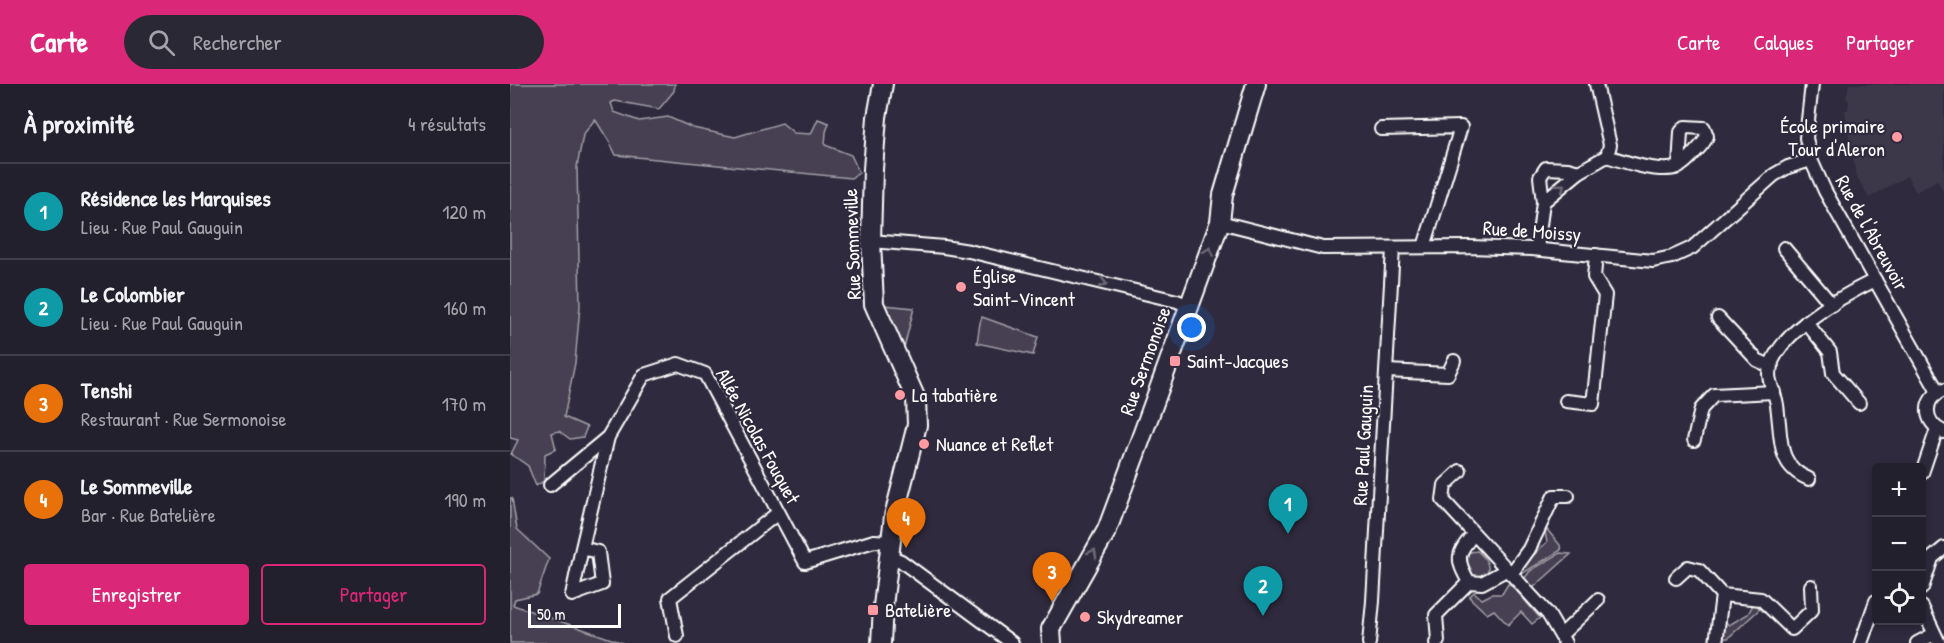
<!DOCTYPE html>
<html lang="fr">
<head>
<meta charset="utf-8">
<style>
  body { margin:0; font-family:"Patrick Hand",sans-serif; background:#2b2836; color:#f1f3f6 }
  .controls { position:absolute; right:18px; bottom:18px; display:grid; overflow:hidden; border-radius:6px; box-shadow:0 3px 9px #0003 }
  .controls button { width:54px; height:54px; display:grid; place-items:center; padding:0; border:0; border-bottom:2px solid #403e4a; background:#23202e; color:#f1f3f6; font:30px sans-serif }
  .scale { position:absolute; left:18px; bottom:15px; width:93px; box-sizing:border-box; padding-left:6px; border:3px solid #fff; border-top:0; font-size:16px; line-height:21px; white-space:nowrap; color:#fff; -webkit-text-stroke:4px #2f2a3d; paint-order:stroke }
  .you { position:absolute; left:682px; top:244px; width:21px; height:21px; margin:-15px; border:4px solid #fff; border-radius:50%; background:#1a73e8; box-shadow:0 0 0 9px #1a73e833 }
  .badge { display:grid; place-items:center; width:39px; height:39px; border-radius:50%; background:#db2777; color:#fff; font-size:20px; font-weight:700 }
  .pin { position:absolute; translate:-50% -50px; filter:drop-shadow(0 2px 3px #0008) }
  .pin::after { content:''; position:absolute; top:32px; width:21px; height:18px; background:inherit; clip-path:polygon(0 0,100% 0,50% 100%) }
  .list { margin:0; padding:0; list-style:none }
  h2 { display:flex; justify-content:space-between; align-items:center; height:78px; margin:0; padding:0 24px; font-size:26px }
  h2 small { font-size:20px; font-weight:400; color:#a3a3aa }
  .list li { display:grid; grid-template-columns:39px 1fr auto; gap:18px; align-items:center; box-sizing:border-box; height:96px; padding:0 24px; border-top:2px solid #403e4a }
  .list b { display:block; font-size:22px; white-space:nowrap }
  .list p { margin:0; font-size:20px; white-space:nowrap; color:#a3a3aa }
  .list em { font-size:20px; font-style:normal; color:#a3a3aa }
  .actions { display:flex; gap:12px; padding:18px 24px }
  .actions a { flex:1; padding:14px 0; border:2px solid #db2777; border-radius:6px; text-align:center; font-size:21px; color:#db2777 }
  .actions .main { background:#db2777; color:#fff }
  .icon { flex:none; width:33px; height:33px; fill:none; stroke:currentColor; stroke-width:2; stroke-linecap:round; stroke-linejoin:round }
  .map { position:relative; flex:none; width:1434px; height:559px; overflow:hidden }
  header { display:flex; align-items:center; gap:36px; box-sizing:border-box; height:84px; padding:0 30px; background:#db2777; color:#fff }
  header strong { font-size:28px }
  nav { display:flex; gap:33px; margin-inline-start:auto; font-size:21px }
  .search { width:420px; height:54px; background:#2b2836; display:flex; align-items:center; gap:15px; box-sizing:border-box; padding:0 21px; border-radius:33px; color:#a3a3aa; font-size:22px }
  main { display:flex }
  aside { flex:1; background:#23202e }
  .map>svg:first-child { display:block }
  .built { fill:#3c3749 }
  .green { fill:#464152; stroke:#a2a0a8; stroke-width:1.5 }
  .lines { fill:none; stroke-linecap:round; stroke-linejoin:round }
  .street-casing { stroke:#fff; stroke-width:16 }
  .secondary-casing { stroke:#fff; stroke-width:22 }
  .street { stroke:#2f2a3d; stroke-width:12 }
  .secondary { stroke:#2f2a3d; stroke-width:18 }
  .oneway { stroke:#6d6a77 }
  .poi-dot { fill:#ff9aa2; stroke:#2f2a3d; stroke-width:2 }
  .labels { text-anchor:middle; stroke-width:4.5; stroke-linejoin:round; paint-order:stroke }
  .poi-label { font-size:20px; fill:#fff; stroke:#2f2a3d; text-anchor:start }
  .street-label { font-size:20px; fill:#fff; stroke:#2f2a3d }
</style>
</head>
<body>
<header>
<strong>Carte</strong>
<div class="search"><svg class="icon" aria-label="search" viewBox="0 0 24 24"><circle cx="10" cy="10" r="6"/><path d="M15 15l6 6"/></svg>Rechercher</div>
<nav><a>Carte</a><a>Calques</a><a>Partager</a></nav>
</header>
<main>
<aside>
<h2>À proximité<small>4 résultats</small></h2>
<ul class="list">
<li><span class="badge" style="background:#0f9aa8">1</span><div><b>Résidence les Marquises</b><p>Lieu · Rue Paul Gauguin</p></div><em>120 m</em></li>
<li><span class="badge" style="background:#0f9aa8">2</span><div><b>Le Colombier</b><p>Lieu · Rue Paul Gauguin</p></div><em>160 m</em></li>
<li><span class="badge" style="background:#e8710a">3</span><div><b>Tenshi</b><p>Restaurant · Rue Sermonoise</p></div><em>170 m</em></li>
<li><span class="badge" style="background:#e8710a">4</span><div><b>Le Sommeville</b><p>Bar · Rue Batelière</p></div><em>190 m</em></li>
</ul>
<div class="actions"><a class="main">Enregistrer</a><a>Partager</a></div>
</aside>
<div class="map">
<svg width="1434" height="559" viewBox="0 0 1434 559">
  <rect width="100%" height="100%" fill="#2f2a3d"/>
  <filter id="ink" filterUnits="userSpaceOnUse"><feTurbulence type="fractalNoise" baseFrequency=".0167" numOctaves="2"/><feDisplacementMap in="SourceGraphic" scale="12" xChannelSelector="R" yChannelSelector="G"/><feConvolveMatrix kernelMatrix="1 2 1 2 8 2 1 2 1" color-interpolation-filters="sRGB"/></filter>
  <g filter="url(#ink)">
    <polygon class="built" points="1339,0 1434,0 1434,108 1427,96 1406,108 1397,92 1359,114 1346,91 1338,47 1335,26 1338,25 1339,16 1336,15"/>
    <g class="green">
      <polygon points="0,0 165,0 164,7 149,25 105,17 101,19 104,28 129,37 158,33 183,44 225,53 272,39 284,49 301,50 308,35 319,39 316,48 315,61 341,71 349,88 341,94 106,71 100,59 85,35 73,51 67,83 70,222 65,279 54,333 77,343 73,353 60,355 49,347 42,349 46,365 35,370 34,397 26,402 18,382 1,370 8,356 0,354"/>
      <polygon points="374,221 404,224 393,268"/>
      <polygon points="472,233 528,253 523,271 467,259 470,239"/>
      <polygon points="0,414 2,414 7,445 39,475 27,510 5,515 3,521 113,559 0,559"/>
      <polygon points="1034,442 1050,461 1051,466 1010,491 1007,487 1037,458 1035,448 1030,449"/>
      <path d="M 967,467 C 990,484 973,503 957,488 L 958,470 L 960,468 Z"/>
      <polygon points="1050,469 1061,470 1023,504 1014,495 1020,487"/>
      <polygon points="998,500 1005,505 1030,534 1022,540 1011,528 998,541 984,526 977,530 959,513 964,508 972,515 982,510 992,510"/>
      <polygon points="1244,519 1253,522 1218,554 1210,554 1216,538 1219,541 1238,530"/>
    </g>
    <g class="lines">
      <defs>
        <g id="street">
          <polyline points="1302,0 1296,54 1301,76 1315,107 1428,308"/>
          <polyline points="871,45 951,43 914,163"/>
          <path d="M 1097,72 C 1115,78 1150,90 1168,83 C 1175,80 1181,73 1186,67 C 1191,62 1195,58 1197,52 L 1194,44 L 1175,43 L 1171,48 L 1169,83"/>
          <polyline points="1033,118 1069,88 1097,72 1100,61 1086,0"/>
          <polyline points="710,138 813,164 959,163 1022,165 1143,177 1162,173 1182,164 1264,91 1278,83 1301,76"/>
          <polyline points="361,157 434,163 459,167 667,217 679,222"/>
          <polyline points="1274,164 1322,221"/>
          <polyline points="1027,165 1033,118 1030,93 1036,84 1058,85 1069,88"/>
          <polyline points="1208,234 1247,276 1262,283"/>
          <polyline points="1296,238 1320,268 1323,289 1349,319"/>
          <polyline points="877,287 938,290 944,277"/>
          <path d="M 1434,306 C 1412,314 1413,339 1434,348"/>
          <polyline points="1056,317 1083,320 1095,211 1084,193 1086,171"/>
          <polyline points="1184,356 1191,325 1204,311 1264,308"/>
          <polyline points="950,387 935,401 933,416 1038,530 1055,559"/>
          <polyline points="1412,389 1427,345"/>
          <path d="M 1299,395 C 1272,384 1271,364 1269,339 C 1268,332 1268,324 1266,316 C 1264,309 1259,298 1259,290 C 1262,251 1334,211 1365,196"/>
          <polyline points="40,401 98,353"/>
          <path d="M 964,450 C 946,469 946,476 959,498 L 972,499 L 996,486"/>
          <polyline points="72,464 62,511 92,500 88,468 72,464 98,353 134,291 168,280 195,290 295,478 364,457 381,458"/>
          <polyline points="379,472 391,477 502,559"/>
          <polyline points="1001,490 1019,465 1044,412 1058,412"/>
          <polyline points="1166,494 1178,483 1189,486 1212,511 1251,515 1282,545 1302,526 1301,502"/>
          <polyline points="1412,504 1422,474 1434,464"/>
          <polyline points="1412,523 1429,559"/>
          <polyline points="1051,551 1088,516"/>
          <polyline points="167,552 160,514 268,429"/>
          <polyline points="859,559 863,517 883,164"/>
          <polyline points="926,559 928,557 926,531 959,498"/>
          <polyline points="1206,559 1212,511"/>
          <polyline points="1351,559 1366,517"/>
          <polyline points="1407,559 1424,550"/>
        </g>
        <g id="secondary">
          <polyline points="371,559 373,522 384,432 407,341 406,315 364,220 361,157 363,85 367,33 373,0"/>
          <polyline points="542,559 541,545 597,446 626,368 710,138 713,111 746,0"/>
        </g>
      </defs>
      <use href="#street" class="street-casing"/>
      <use href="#secondary" class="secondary-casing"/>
      <use href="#street" class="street"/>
      <use href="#secondary" class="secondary"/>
    </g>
    <defs><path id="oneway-chevron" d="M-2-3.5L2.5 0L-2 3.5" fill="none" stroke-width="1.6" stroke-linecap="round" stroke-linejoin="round" transform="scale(1.5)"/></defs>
    <g class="oneway">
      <use href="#oneway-chevron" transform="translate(1051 103) rotate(-38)"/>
      <use href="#oneway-chevron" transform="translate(699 167) rotate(-70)"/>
      <use href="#oneway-chevron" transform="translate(593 199) rotate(14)"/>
      <use href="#oneway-chevron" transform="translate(583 469) rotate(-61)"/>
    </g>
  </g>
  <g class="poi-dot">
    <circle cx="1387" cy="53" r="6"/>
    <circle cx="451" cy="203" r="6"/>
    <rect x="659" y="271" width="12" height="12" rx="3"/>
    <circle cx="390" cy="311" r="6"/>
    <circle cx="414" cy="360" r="6"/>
    <rect x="357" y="520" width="12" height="12" rx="3"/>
    <circle cx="575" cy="533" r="6"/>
  </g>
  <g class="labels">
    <g class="poi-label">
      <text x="1375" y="49" text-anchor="end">École primaire<tspan x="1375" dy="23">Tour d'Aleron</tspan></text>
      <text x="463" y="199">Église<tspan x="463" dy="23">Saint-Vincent</tspan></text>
      <text x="677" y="284">Saint-Jacques</text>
      <text x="402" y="318">La tabatière</text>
      <text x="426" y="367">Nuance et Reflet</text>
      <text x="375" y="533">Batelière</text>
      <text x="587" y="540">Skydreamer</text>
    </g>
    <g class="street-label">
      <text transform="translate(1022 147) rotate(4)" y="7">Rue de Moissy</text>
      <text transform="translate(1362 149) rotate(61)" y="7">Rue de l'Abreuvoir</text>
      <text transform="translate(342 160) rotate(-92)" y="7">Rue Sommeville</text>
      <text transform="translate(635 277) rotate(-70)" y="7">Rue Sermonoise</text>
      <text transform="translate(248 352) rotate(61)" y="7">Allée Nicolas Fouquet</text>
      <text transform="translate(853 361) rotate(-87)" y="7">Rue Paul Gauguin</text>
    </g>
  </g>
</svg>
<div class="controls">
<button>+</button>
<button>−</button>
<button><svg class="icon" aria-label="locate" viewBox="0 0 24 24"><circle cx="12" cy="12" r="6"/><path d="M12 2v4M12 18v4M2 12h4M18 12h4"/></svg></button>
</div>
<div class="scale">50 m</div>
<div class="you"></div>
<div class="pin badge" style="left:778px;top:450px;background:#0f9aa8">1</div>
<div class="pin badge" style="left:753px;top:532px;background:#0f9aa8">2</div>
<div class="pin badge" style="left:542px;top:518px;background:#e8710a">3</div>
<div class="pin badge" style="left:396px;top:464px;background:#e8710a">4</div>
</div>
</main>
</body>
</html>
